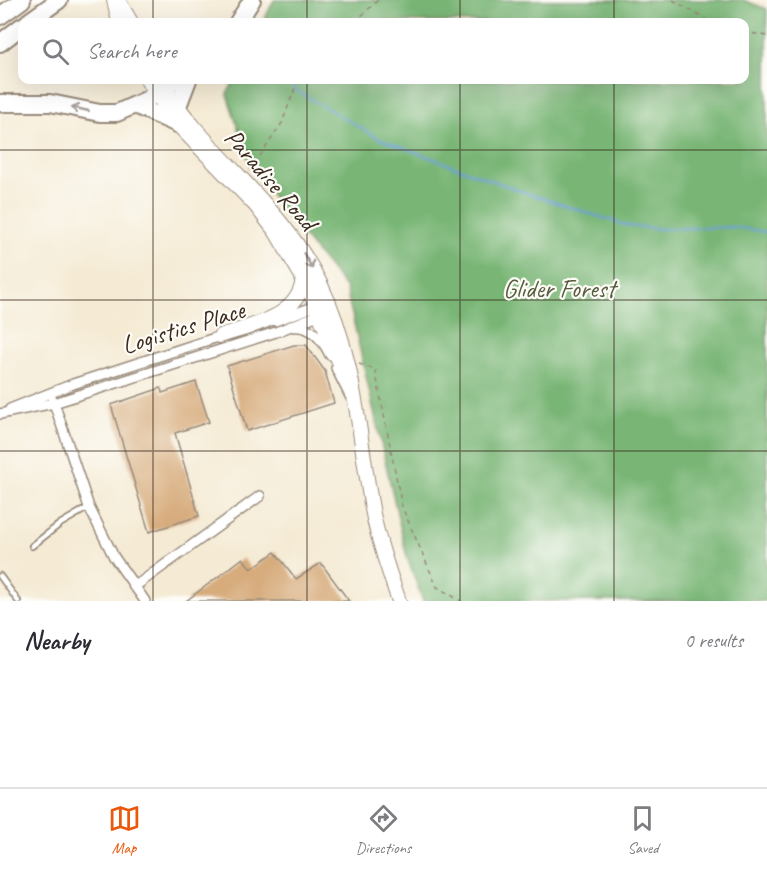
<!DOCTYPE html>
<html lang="en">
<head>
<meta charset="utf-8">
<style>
  body { margin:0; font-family:Caveat,sans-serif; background:#f2f2f3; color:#2b2b33 }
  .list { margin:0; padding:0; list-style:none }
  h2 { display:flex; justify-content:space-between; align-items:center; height:78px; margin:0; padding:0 24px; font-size:26px }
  h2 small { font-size:20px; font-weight:400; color:#7c7c81 }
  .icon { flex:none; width:33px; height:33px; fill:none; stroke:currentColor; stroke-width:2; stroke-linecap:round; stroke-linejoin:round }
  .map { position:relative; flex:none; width:767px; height:601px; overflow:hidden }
  .search { position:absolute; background:#fff; box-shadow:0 6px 24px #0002; left:18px; right:18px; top:18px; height:66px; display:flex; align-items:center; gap:15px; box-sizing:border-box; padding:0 21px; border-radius:12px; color:#7c7c81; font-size:22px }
  .sheet { height:186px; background:#fff }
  nav { display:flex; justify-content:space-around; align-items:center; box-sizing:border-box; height:84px; border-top:2px solid #e1e1e2; background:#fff; font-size:16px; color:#7c7c81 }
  nav a { display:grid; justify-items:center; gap:3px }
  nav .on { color:#ea580c }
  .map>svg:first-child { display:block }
  .forest { fill:#79b676; stroke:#5a704a; stroke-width:1.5 }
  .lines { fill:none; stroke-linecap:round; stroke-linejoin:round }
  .stream { stroke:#6e9fd8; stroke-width:2 }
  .building { fill:#d7ac7d }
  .lane-casing { stroke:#988a7a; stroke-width:8 }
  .street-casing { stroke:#988a7a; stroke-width:12 }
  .secondary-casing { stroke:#988a7a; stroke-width:16 }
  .highway-casing { stroke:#988a7a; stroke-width:20 }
  .path { stroke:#988a7a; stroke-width:1.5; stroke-dasharray:4.5 4.5; stroke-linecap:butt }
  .lane { stroke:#fff; stroke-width:4.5 }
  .street { stroke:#fff; stroke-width:9 }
  .secondary { stroke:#fff; stroke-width:14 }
  .highway { stroke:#fff; stroke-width:16 }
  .oneway { stroke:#a79f9a }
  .grid { fill:none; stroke:#3b2a1e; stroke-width:1.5; stroke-opacity:0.55 }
  .labels { text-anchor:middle; stroke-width:4.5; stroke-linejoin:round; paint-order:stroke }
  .street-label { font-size:26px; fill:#3b2a1e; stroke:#fdfcf7 }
  .park-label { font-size:26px; fill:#575d3e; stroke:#fdfcf7 }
</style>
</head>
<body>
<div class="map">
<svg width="767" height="601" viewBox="0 0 767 601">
  <rect width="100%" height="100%" fill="#fdfcf7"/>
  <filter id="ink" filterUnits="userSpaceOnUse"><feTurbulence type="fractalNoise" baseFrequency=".0167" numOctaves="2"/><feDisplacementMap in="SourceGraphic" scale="12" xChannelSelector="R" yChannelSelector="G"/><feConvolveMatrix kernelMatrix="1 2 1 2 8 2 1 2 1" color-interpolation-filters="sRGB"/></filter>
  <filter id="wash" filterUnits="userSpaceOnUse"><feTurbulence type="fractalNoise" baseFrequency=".008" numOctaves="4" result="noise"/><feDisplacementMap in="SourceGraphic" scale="24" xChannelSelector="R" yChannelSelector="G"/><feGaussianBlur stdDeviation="1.35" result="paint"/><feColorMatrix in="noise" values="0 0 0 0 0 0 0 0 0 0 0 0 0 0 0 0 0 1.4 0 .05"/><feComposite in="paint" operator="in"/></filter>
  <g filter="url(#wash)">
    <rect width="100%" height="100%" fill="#f5ebd5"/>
    <polygon class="forest" points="274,0 743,0 767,9 767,601 423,601 407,557 346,288 280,208 250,165 227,94 235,80 744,80 744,22 263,22"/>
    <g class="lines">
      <polyline class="stream" points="285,80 297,91 380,139 526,193 628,226 659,229 732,227 767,232"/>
    </g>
    <g id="blocks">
      <g class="building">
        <polygon points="294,345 306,345 325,371 334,403 247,431 227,366"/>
        <polygon points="196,382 209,422 175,433 199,516 149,532 111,405 161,388 162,393"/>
        <polygon points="275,552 296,579 321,563 349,601 186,601 243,558 251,569"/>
      </g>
    </g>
  </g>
  <g filter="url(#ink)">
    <use href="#blocks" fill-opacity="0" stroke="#988a7a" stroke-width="1.5"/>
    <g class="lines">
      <defs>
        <g id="lane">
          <polyline points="32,546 60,524 89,507"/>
          <polyline points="0,576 18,601"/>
        </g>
        <g id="street">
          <polyline points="275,321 321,304"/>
          <path d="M 294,327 C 312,325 323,341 330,355"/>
          <polyline points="336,368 351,398"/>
          <polyline points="53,400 89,507 114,557 145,601"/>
          <polyline points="10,409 73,384 224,335"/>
          <polyline points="0,414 54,403 276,332 323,313"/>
          <polyline points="134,587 260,496"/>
        </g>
        <g id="secondary">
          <polyline points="114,0 119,22"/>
          <polyline points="118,0 131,22"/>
          <polyline points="147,80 177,124 256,206 276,232 308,287 343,371"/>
          <path d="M 160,80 C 206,156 279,200 320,283 C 356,356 358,435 373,514 C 379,544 389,572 399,601"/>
          <path d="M 220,336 C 252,325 302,317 303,276"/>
        </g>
        <g id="highway">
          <polyline points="0,16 22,0"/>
          <polyline points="28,22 59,0"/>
          <polyline points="238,22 252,0"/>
          <polyline points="0,43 22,26"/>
          <polyline points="0,103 50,103 100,113 117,113 148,99 175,80"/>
          <polyline points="137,106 177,124"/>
          <polyline points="178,106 188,80"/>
        </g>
      </defs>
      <use href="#lane" class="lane-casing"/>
      <use href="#street" class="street-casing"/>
      <use href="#secondary" class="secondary-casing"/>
      <use href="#highway" class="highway-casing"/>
      <g class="path">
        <polyline points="673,0 710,22"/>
        <polyline points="355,22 378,0"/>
        <polyline points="744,32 767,36"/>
        <polyline points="250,171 282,123 298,80"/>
        <polyline points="359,364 375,369 402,507 437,587 461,601"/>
      </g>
      <use href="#lane" class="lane"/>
      <use href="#street" class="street"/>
      <use href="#secondary" class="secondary"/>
      <use href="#highway" class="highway"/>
    </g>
    <defs><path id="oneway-shaft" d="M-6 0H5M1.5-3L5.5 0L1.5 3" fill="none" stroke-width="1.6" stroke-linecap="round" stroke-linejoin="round" transform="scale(1.5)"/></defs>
    <g class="oneway">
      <use href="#oneway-shaft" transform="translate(80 109) rotate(-167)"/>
      <use href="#oneway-shaft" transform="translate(308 261) rotate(60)"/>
    </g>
  </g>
  <path class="grid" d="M 153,0 L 153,22M 307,0 L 307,22M 460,0 L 460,22M 614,0 L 614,22M 153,80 L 153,601M 307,80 L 307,601M 460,80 L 460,601M 614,80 L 614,601M 0,150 L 767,150M 0,300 L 767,300M 0,451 L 767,451"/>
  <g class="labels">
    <g class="street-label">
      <text transform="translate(271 179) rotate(49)" y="9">Paradise Road</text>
      <text transform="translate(183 327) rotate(-17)" y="9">Logistics Place</text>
    </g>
    <g class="park-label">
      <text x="559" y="297">Glider Forest</text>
    </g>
  </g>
</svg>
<div class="search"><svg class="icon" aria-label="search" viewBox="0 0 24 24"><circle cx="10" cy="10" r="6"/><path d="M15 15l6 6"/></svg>Search here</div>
</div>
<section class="sheet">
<h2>Nearby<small>0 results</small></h2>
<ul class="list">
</ul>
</section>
<nav>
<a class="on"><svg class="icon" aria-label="map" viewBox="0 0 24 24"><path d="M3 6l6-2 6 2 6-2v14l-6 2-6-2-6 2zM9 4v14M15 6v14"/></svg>Map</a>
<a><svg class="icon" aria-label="directions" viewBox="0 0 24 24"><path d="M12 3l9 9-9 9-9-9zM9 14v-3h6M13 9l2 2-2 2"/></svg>Directions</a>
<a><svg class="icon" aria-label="saved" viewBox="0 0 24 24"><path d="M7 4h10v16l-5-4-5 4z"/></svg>Saved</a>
</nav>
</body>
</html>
